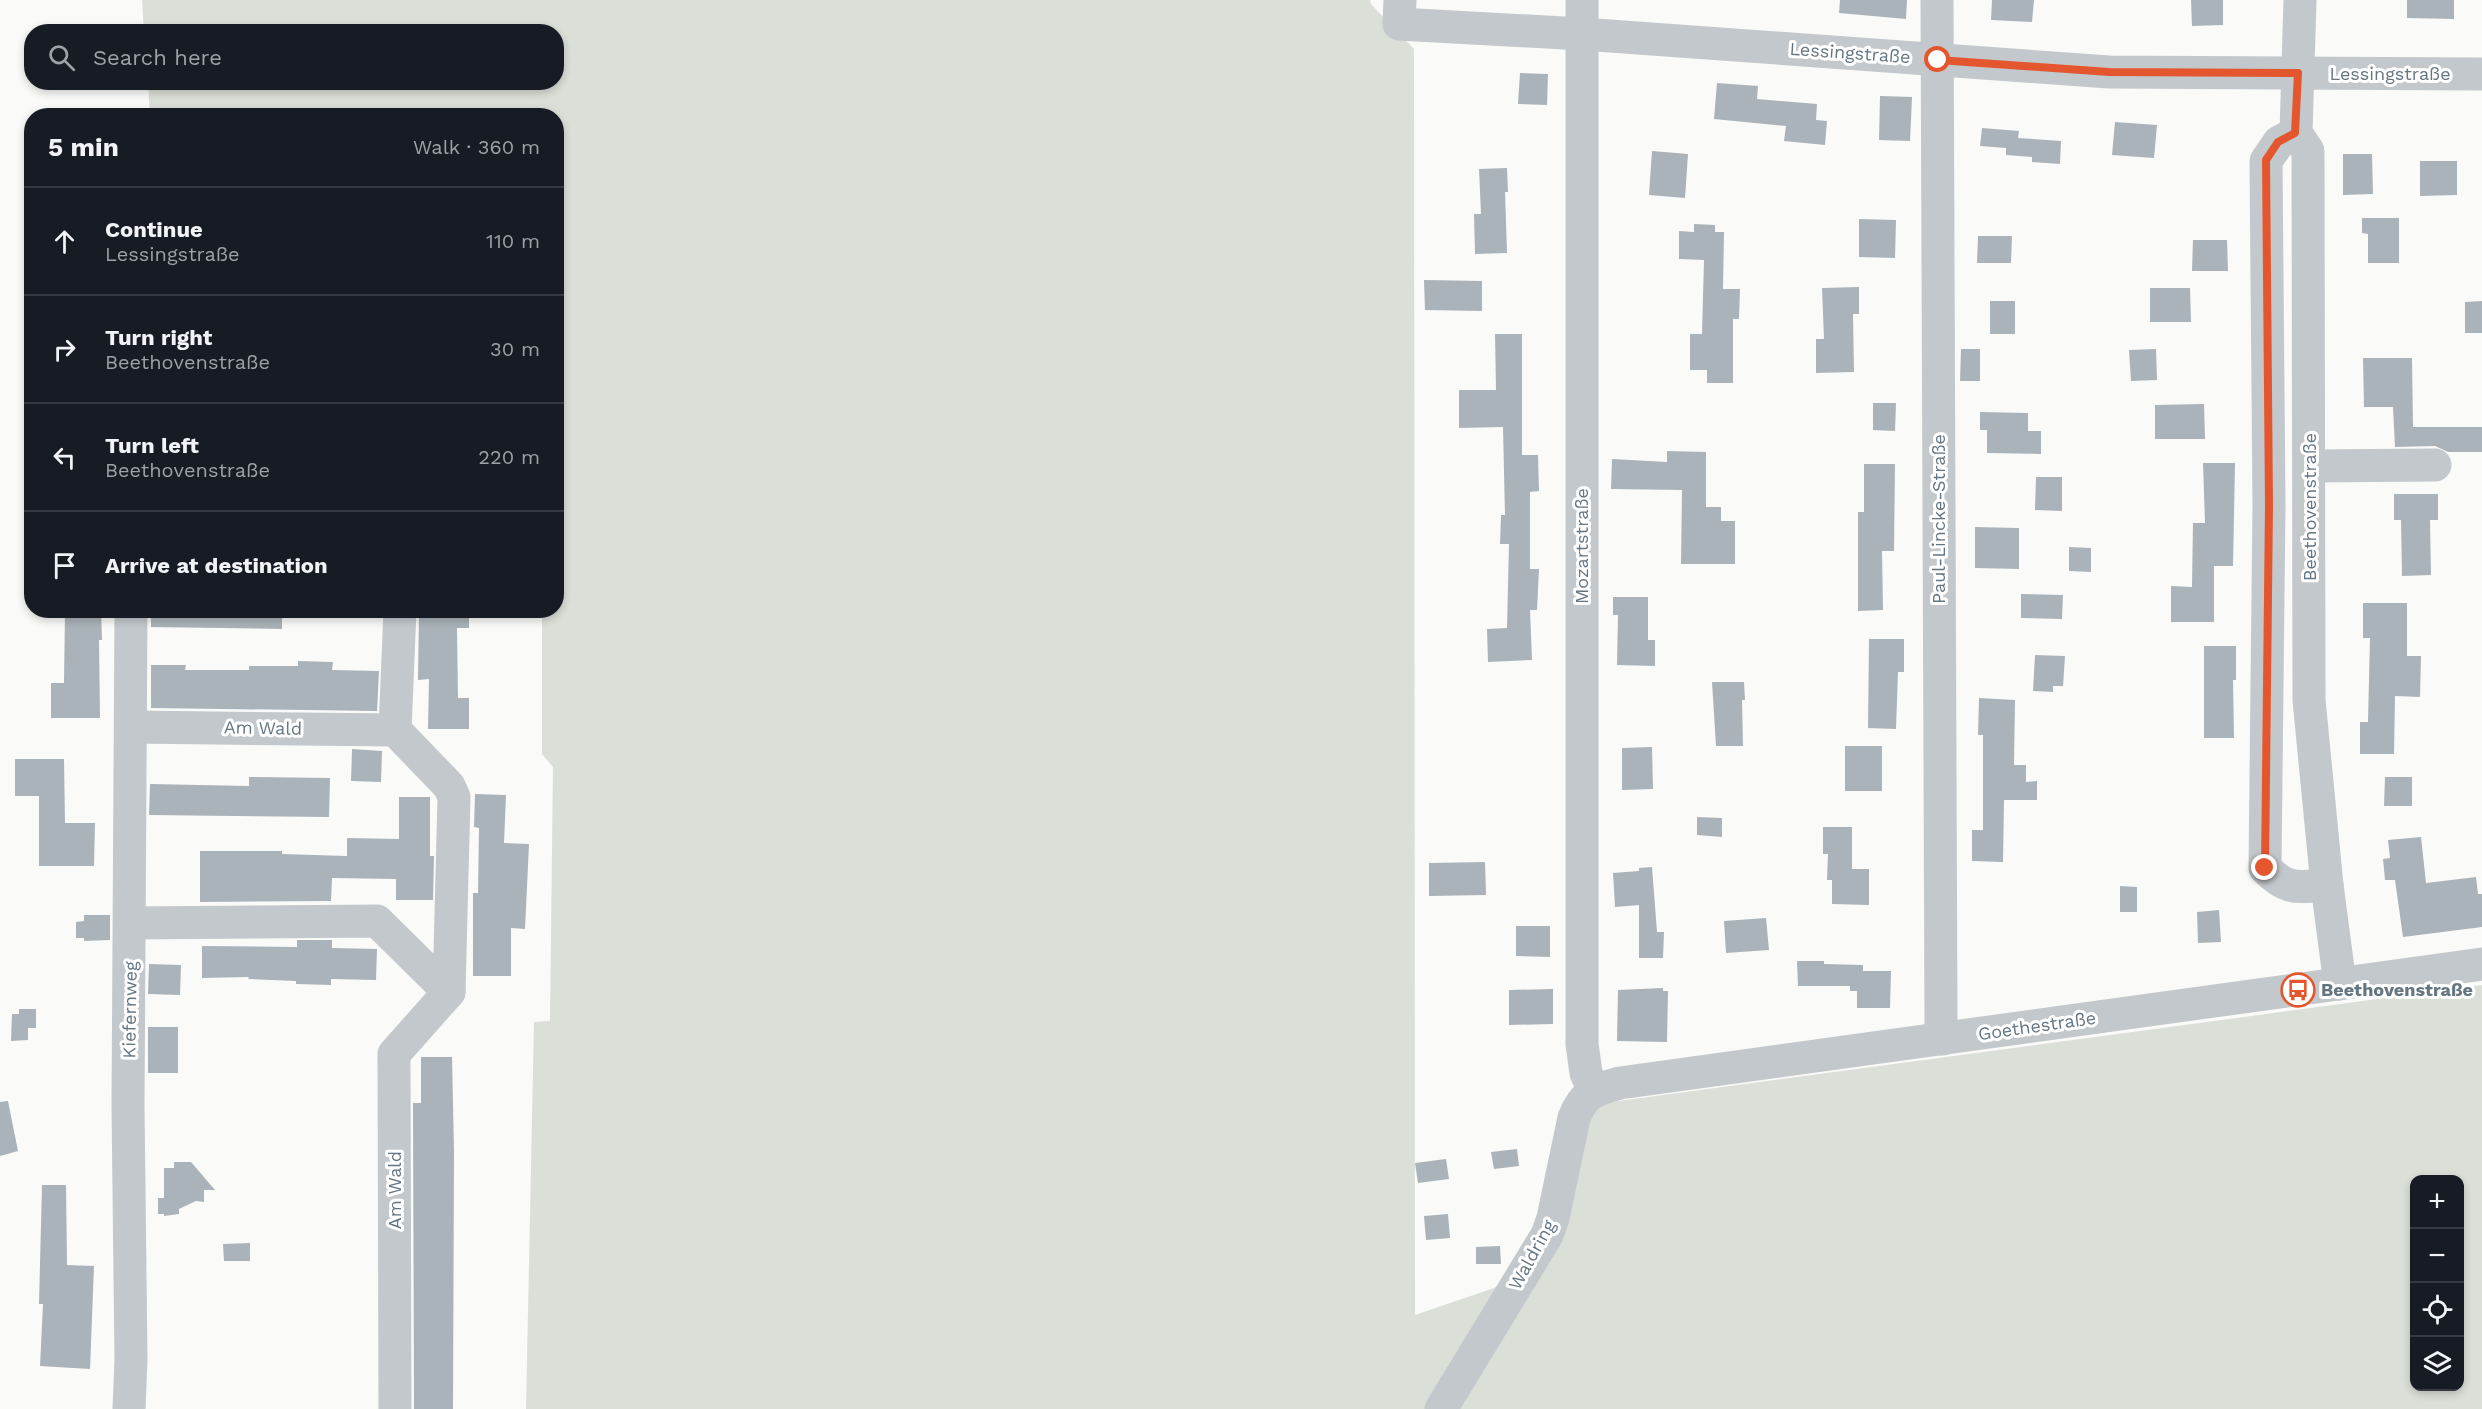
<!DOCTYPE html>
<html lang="en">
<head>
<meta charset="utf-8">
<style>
  body { margin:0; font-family:"Work Sans",sans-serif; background:#20242c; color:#f1f3f6 }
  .controls { position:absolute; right:18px; bottom:18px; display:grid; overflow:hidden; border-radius:12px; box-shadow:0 3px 9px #0003 }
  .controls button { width:54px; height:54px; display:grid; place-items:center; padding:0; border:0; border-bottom:2px solid #363941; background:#171b24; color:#f1f3f6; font:30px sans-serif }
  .stop { position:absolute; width:18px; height:18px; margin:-14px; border:4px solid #e4572e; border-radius:50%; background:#fff }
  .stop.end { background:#e4572e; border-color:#fff; box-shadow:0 2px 6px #0008 }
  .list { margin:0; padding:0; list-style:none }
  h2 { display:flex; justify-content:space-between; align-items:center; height:78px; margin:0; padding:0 24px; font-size:26px }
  h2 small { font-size:20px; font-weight:400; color:#9ea1a6 }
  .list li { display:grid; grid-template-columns:39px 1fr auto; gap:18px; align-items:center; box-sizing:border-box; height:108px; padding:0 24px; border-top:2px solid #363941 }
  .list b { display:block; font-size:22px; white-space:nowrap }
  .list p { margin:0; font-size:20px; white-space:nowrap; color:#9ea1a6 }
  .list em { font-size:20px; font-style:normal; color:#9ea1a6 }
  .icon { flex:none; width:33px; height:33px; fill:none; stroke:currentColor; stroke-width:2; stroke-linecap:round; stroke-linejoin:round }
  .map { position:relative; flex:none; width:2482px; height:1409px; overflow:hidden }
  .search { position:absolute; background:#171b24; box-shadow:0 3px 9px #0003; left:24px; top:24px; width:540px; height:66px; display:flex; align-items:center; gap:15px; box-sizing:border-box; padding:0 21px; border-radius:24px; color:#9ea1a6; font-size:22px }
  .panel { position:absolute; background:#171b24; box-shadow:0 3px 9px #0003; left:24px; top:108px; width:540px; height:510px; border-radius:24px }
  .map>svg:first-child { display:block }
  .green { fill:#dadfd7; fill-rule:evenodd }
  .building { fill:#aab3b9 }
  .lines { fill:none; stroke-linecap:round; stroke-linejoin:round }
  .minor { stroke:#c3c8cc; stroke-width:33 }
  .route { stroke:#e4572e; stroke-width:8 }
  .labels { text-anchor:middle; stroke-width:6; stroke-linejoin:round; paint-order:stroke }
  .street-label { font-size:18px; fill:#657683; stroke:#fff }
  .poi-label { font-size:18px; font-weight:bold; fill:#657683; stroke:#fff; text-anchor:start }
</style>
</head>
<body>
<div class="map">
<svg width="2482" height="1409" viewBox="0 0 2482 1409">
  <rect width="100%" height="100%" fill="#fafaf8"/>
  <path class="green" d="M 142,0 L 1370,0 L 1371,4 L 1414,49 L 1415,1315 L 1494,1288 L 1550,1258 L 1589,1105 L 2482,985 L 2482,1409 L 526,1409 L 534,1022 L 550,1021 L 553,767 L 542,754 L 542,611 L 556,610 L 556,116 L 150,115 L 148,83 L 556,82 L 556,32 L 144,31 ZM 2414,1180 L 2460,1180 L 2460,1386 L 2414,1386 Z"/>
  <g class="building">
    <polygon points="1840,0 1907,0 1906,19 1839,13"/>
    <polygon points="1992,0 2034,0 2032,22 1991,20"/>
    <polygon points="2191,0 2223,0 2223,25 2192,26"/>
    <polygon points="2407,0 2454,0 2454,19 2407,18"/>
    <polygon points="1520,73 1548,74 1547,105 1518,104"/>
    <polygon points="1717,83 1758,86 1757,99 1817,104 1816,120 1827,121 1825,145 1784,141 1786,126 1714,119"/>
    <polygon points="1880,96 1912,97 1910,141 1879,140"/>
    <polygon points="2115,122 2157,125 2154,158 2112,155"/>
    <polygon points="1982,128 2019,131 2018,138 2061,141 2060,164 2032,162 2032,157 2006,155 2006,148 1980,146"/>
    <polygon points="1652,151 1688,154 1685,198 1649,195"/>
    <polygon points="2343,154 2372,154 2373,194 2343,195"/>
    <polygon points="2420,161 2457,161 2457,195 2420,196"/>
    <polygon points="1507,168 1508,192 1505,192 1507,253 1475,254 1474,214 1481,214 1479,169"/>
    <polygon points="2362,218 2399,218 2399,263 2368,263 2368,234 2362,233"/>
    <polygon points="1859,219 1896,220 1895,258 1859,257"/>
    <polygon points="1694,224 1715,225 1715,232 1724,232 1723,289 1740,289 1739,319 1733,319 1733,383 1707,383 1707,370 1690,370 1690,334 1702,334 1704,260 1679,259 1679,231 1694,232"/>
    <polygon points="1978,236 2012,236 2011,263 1977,263"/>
    <polygon points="2193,240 2227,240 2228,271 2192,271"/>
    <polygon points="1424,280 1482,281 1482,311 1425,310"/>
    <polygon points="1859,287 1859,314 1853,314 1854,372 1816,373 1816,339 1824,339 1822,288"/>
    <polygon points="2150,288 2190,288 2191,322 2150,322"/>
    <rect x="1990" y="301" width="25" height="33"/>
    <polygon points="2482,301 2482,333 2465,333 2465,302"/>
    <polygon points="1495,334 1522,334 1522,455 1538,455 1539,491 1530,492 1530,569 1539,569 1537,610 1530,610 1532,660 1488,662 1487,629 1507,628 1509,544 1500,544 1501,515 1505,515 1503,427 1459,428 1459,390 1496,390"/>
    <polygon points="1961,349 1980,349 1980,381 1960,381"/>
    <polygon points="2156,349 2157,380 2131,381 2129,350"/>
    <polygon points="2363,358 2412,358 2413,427 2482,427 2482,452 2448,452 2435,446 2395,447 2393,407 2364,407"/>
    <polygon points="1873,403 1896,403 1895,431 1873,430"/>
    <polygon points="2204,404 2205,439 2155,439 2155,405"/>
    <polygon points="1980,412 2028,413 2028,431 2041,431 2041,454 1987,453 1987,430 1980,430"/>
    <polygon points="1667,451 1706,452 1706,507 1721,507 1721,521 1735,521 1735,564 1681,564 1682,490 1611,489 1612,459 1667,462"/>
    <polygon points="2203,463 2235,463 2233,566 2214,566 2214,622 2171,622 2171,586 2192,587 2193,523 2205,523"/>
    <polygon points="1864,464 1895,464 1894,551 1882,551 1883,610 1858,611 1858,512 1864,512"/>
    <polygon points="2036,477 2062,477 2062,511 2035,510"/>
    <polygon points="2394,494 2438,494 2438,520 2430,520 2431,575 2402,576 2401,520 2394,520"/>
    <polygon points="1975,527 2019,528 2019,569 1975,568"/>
    <polygon points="2069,547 2091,548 2091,572 2069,571"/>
    <polygon points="2021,594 2063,595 2062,619 2021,618"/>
    <polygon points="1613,597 1648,597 1648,640 1655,640 1655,666 1617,665 1618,615 1613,615"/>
    <polygon points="2363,603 2407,603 2407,656 2421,656 2420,697 2395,696 2394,754 2360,754 2360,722 2368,722 2370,638 2363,638"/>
    <polygon points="79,610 101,610 102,640 99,640 100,718 51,718 51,683 64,683 65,611"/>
    <polygon points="151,610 282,610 282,629 151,627"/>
    <polygon points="419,610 469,610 469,628 457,628 458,698 469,698 469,729 428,729 429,679 418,680"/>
    <polygon points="1869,639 1904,639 1904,672 1898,672 1896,729 1868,728"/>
    <polygon points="2204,646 2236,646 2236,680 2233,680 2234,738 2204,738"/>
    <polygon points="2035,655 2065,656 2063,686 2053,686 2053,692 2033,691"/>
    <polygon points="298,661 333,662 332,670 379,671 377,711 151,708 151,665 186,665 185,670 249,670 249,666 298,666"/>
    <polygon points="1712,682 1744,682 1745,700 1742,700 1743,746 1716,746"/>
    <polygon points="1979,698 2015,700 2014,765 2026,765 2026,782 2037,781 2037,800 2004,800 2003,862 1972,861 1972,830 1983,830 1983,735 1978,735"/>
    <rect x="1845" y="746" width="37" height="45"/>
    <polygon points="1652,747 1653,789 1622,790 1622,748"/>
    <polygon points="352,749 382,751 381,782 351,781"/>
    <polygon points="15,759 64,759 65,823 95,823 94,866 39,866 39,796 15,796"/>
    <polygon points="249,777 330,778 329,817 149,815 150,784 249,786"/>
    <polygon points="2385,777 2412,777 2412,806 2384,806"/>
    <polygon points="475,794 506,795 504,843 529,844 525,929 511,928 511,976 473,976 473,893 478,893 479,828 474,827"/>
    <polygon points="399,797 430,797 430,856 434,856 433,900 396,900 396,879 332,878 331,901 200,902 200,851 282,851 282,854 347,856 347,838 399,839"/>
    <polygon points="1697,817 1722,818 1722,837 1697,835"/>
    <polygon points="1823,827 1852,827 1852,869 1869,869 1869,905 1832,904 1832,880 1827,880 1828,854 1823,854"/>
    <polygon points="2421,837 2426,883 2476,877 2478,894 2482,894 2482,927 2403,937 2395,880 2385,880 2383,859 2390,858 2388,840"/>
    <polygon points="1485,862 1486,895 1429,896 1429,863"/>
    <polygon points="1652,867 1657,932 1664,932 1663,958 1639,958 1639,905 1615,907 1613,873 1639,871 1639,868"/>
    <polygon points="2120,886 2137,887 2137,912 2120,912"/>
    <polygon points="2219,910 2221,942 2198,943 2197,912"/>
    <polygon points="84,915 110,915 110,940 84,941 84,938 76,938 76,922 84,921"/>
    <polygon points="1766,918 1769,950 1726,953 1724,921"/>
    <polygon points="1516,926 1550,926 1550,957 1516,956"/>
    <polygon points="297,940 332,940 332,948 377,949 376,980 331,979 331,985 296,984 296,981 248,979 249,977 202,978 202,946 297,947"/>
    <polygon points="1797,961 1824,961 1824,964 1863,965 1863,971 1891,971 1890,1008 1857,1008 1857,991 1850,991 1850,986 1798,986"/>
    <polygon points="149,964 181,965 180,995 148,994"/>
    <polygon points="1663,988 1663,991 1668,991 1667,1042 1617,1041 1618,990"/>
    <polygon points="1553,989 1553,1024 1509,1025 1509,990"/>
    <polygon points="19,1009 36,1009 36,1028 28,1028 28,1040 11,1041 12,1014 19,1014"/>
    <rect x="148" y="1027" width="30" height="46"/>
    <polygon points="421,1057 452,1057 454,1152 453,1409 414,1409 413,1103 421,1103"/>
    <polygon points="8,1101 18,1151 0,1156 0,1102"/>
    <polygon points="1517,1149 1519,1166 1494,1169 1491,1152"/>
    <polygon points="1446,1159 1449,1179 1418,1183 1415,1163"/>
    <polygon points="174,1162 191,1162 215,1190 204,1190 204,1202 196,1201 179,1209 179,1214 164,1216 164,1214 158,1214 158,1198 164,1198 164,1168 174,1168"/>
    <polygon points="42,1185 66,1185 67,1265 94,1266 90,1369 40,1366 43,1304 39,1304"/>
    <polygon points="1448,1214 1450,1238 1426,1240 1424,1216"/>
    <polygon points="250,1243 250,1261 224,1261 223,1244"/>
    <polygon points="1500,1246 1501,1264 1476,1264 1476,1247"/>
  </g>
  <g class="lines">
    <g class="minor">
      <polyline points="1400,0 1399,24 1582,34 2109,72 2482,74"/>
      <polyline points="1582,0 1582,1044 1586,1073 1594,1091"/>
      <polyline points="1937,0 1941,1024 1943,1039"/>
      <polyline points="2300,0 2296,133 2308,151 2309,700 2327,885 2340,984"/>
      <path d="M 2296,133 L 2279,142 L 2266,161 L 2269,505 L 2265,868 C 2288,891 2296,887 2327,885"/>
      <polyline points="2310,466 2435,465"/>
      <polyline points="131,727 395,730"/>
      <polyline points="131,923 377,921 449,992"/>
      <polyline points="129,1409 131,1359 128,1106 131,610"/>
      <polyline points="395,1409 394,1054 449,992 454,797 449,786 395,730 400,610"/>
      <path d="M 1441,1409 L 1547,1235 L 1553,1218 L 1574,1118 C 1584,1092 1595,1090 1620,1083 L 2482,964"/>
    </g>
  </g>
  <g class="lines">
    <polyline class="route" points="1938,60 2109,72 2298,73 2295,133 2278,142 2266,160 2269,505 2265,868"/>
  </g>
  <defs>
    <symbol id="bus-ring" viewBox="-11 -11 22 22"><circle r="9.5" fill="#fff" stroke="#e4572e" stroke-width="1.5"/><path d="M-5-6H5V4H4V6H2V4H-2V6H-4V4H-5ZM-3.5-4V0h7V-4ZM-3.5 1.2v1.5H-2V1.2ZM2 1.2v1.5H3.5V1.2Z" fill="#e4572e"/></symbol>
  </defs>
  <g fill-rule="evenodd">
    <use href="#bus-ring" x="2279" y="971" width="38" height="38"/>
  </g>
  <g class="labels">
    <g class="street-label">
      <text transform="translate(1850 53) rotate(4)" y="6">Lessingstraße</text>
      <text x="2390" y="80">Lessingstraße</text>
      <text transform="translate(2310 507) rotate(-90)" y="6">Beethovenstraße</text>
      <text transform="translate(1939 519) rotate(-90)" y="6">Paul-Lincke-Straße</text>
      <text transform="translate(1582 546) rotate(-90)" y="6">Mozartstraße</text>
      <text transform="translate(263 728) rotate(1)" y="6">Am Wald</text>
      <text transform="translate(130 1010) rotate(-89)" y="6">Kiefernweg</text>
      <text transform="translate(2037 1026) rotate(-8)" y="6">Goethestraße</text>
      <text transform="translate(395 1190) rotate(-90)" y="6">Am Wald</text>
      <text transform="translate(1532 1255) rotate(-61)" y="6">Waldring</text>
    </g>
    <g class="poi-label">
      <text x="2321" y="996">Beethovenstraße</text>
    </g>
  </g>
</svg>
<div class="controls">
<button>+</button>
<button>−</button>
<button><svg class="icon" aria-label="locate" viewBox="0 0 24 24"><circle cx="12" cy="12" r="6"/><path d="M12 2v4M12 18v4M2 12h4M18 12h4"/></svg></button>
<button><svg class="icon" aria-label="layers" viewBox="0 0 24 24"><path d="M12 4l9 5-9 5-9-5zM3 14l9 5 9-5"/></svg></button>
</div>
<div class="stop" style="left:1938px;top:60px"></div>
<div class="stop end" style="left:2265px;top:868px"></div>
<div class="search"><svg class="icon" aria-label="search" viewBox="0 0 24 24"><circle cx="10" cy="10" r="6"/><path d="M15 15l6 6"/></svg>Search here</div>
<section class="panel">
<h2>5 min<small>Walk · 360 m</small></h2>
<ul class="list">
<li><svg class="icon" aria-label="ahead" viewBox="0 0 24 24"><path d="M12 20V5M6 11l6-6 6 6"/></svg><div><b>Continue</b><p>Lessingstraße</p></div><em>110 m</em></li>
<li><svg class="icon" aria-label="right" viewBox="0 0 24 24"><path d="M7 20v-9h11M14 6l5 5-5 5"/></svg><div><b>Turn right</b><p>Beethovenstraße</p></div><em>30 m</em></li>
<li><svg class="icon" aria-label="left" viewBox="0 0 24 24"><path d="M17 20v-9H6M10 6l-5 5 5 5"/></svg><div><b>Turn left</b><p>Beethovenstraße</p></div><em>220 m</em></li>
<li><svg class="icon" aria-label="arrive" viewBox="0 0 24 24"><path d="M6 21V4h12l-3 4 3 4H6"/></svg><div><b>Arrive at destination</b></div></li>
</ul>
</section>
</div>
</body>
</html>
